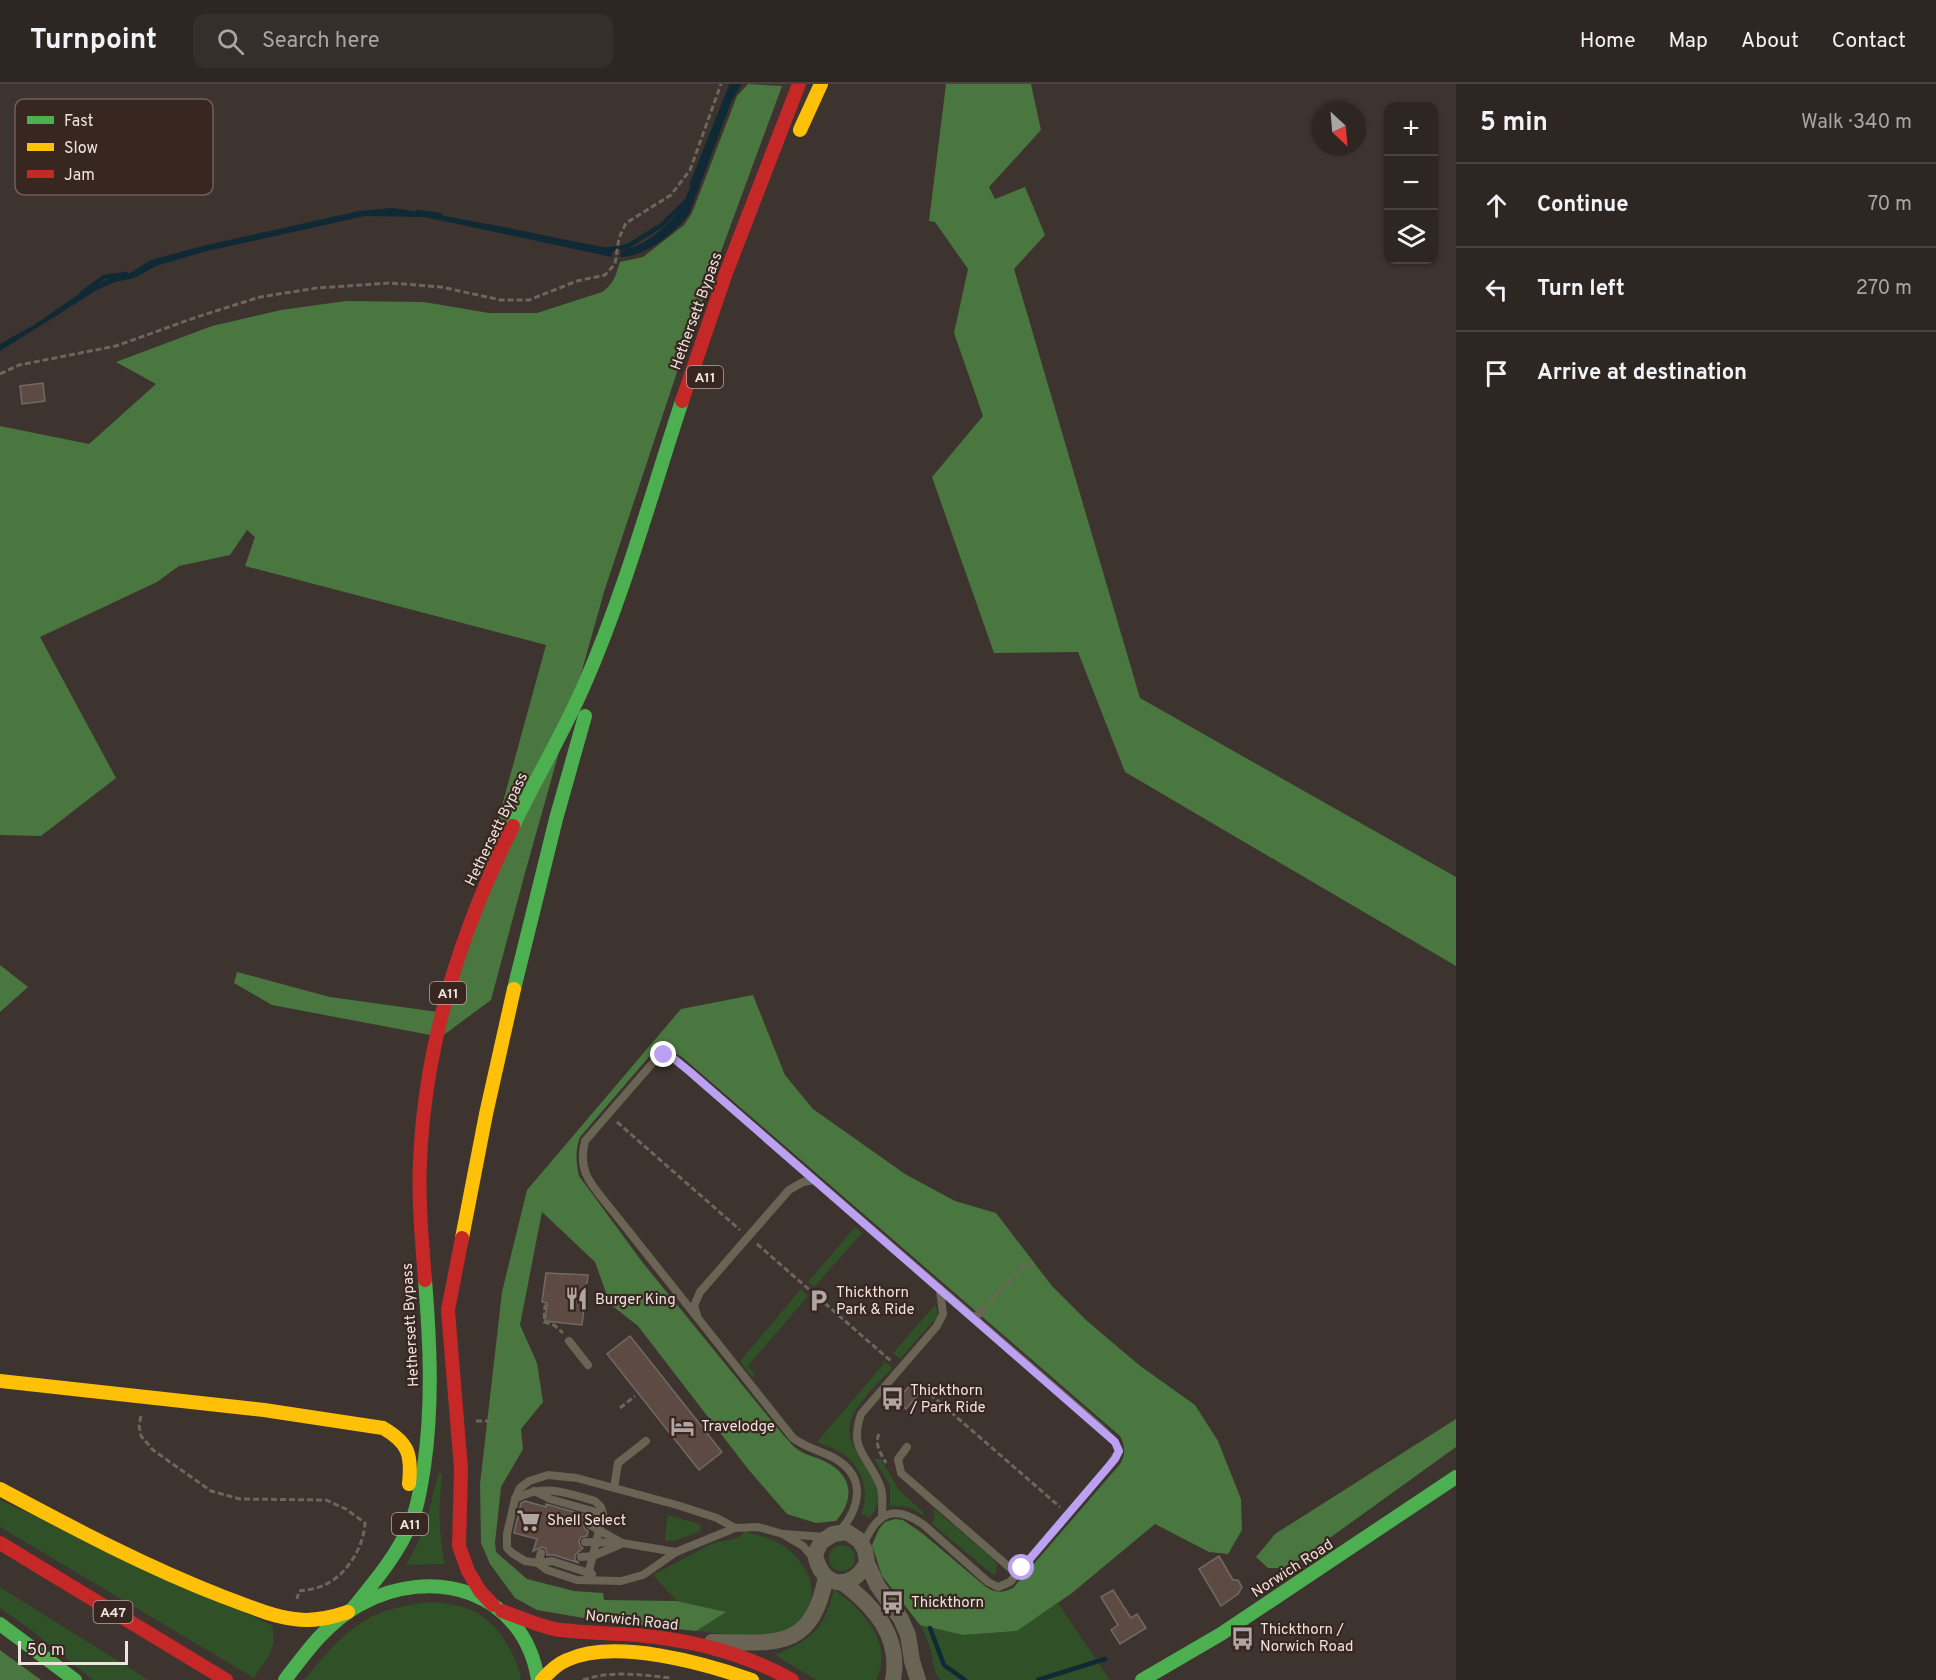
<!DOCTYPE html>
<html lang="en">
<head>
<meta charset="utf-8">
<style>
  body { margin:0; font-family:Overpass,sans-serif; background:#362e2b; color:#f1f3f6 }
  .controls { position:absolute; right:18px; top:18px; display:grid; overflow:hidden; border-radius:12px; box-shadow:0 2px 4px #0004 }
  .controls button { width:54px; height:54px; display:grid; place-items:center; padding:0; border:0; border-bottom:2px solid #494341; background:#2e2623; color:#f1f3f6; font:30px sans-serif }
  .compass { position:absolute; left:1312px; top:18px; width:54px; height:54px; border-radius:50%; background:#2e2623; box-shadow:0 2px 4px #0004; rotate:154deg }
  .scale { position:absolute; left:18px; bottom:15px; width:110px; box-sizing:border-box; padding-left:6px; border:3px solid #efe3de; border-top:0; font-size:16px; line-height:21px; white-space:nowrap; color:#efe3de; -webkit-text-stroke:4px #382620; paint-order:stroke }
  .stop { position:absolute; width:18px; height:18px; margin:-14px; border:4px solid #bca0f2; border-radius:50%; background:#fff }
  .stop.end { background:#bca0f2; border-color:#fff; box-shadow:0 2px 6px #0008 }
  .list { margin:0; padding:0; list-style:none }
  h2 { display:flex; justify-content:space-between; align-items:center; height:78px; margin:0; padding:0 24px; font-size:26px }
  h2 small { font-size:20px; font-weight:400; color:#a7a5a6 }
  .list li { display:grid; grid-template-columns:39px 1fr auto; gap:18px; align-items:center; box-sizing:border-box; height:84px; padding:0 24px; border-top:2px solid #494341 }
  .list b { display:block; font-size:22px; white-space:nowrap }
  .list em { font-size:20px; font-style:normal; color:#a7a5a6 }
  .icon { flex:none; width:33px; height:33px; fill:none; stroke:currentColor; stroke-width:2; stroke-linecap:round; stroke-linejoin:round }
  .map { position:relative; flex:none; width:1456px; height:1596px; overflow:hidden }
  header { display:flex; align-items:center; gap:36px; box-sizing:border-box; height:84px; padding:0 30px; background:#2e2623; border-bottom:2px solid #494341 }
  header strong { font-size:28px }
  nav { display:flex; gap:33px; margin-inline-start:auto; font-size:21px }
  .search { width:420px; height:54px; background:#362e2b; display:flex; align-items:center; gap:15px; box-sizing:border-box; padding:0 21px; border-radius:12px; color:#a7a5a6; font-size:22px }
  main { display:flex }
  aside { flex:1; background:#2e2623 }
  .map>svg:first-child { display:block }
  .green { fill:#305027 }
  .forest { fill:#4a763f }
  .water { fill:#0f2935 }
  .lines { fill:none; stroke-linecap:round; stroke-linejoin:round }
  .stream { stroke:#0f2935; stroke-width:4.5 }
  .building { fill:#5d4a43; stroke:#726965; stroke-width:1.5 }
  .path { stroke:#6c665b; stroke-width:3; stroke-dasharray:6 3; stroke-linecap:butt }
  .lane { stroke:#6a6454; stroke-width:8 }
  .street { stroke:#6a6454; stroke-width:16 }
  .fast { stroke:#4caf50; stroke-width:14 }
  .slow { stroke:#ffc107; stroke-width:14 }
  .jam { stroke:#c62828; stroke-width:14 }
  .route { stroke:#bca0f2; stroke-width:8 }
  .labels { text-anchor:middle; stroke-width:4.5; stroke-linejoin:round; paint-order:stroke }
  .shield { fill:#382620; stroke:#b8aaa5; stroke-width:1.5 }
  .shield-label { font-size:14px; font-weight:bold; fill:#efe3de }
  .street-label { font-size:15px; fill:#efe3de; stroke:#382620 }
  .poi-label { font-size:15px; fill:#efe3de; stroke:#382620; text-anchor:start }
  .key { fill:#382620; stroke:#6f5f59; stroke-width:1.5 }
  .key-label { font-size:16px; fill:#efe3de }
</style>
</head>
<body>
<header>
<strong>Turnpoint</strong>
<div class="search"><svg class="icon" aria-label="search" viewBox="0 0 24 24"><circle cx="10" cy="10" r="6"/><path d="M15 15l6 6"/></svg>Search here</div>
<nav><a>Home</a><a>Map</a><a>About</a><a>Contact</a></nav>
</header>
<main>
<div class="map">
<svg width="1456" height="1596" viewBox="0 0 1456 1596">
  <rect width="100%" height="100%" fill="#3d332f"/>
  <g class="green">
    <polygon points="855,1143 862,1149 814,1203 808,1198"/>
    <polygon points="801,1205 808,1212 748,1282 755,1290 752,1293 740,1277"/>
    <polygon points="935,1221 937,1226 937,1233 900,1275 893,1269"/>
    <path d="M 885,1278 L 892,1284 C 881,1296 859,1317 853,1331 C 837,1364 882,1388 878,1418 C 877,1423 873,1429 870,1434 L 861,1430 C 870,1411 863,1386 847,1373 C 839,1366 827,1362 817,1358 Z"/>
    <path d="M 874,1375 L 881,1375 L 899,1406 L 923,1428 L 923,1432 C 912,1422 904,1422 890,1422 L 890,1401 Z"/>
    <path d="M 439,1389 L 442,1390 C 439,1421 438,1449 445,1480 L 406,1481 C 415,1465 423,1449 428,1432 C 432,1417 434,1404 439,1389 Z"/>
    <path d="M 0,1416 L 272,1541 C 278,1565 267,1574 254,1594 L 0,1443 Z"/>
    <polygon points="932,1423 992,1474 997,1481 996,1490 992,1490 932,1440 935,1430"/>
    <polygon points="667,1431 700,1440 701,1443 699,1448 677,1456 665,1457"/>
    <path d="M 744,1447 C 759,1452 779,1456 790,1467 C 814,1488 822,1520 794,1541 C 791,1544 787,1548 783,1549 C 764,1557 718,1549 696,1547 L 725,1528 L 677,1517 L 653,1491 L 711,1460 L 740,1453 Z"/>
    <circle cx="842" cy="1474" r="13"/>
    <polygon points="0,1503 149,1596 93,1596 30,1545 0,1524"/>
    <path d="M 834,1506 C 863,1525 895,1560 876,1596 L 816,1596 L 775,1571 C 813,1554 823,1547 834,1506 Z"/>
    <path d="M 428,1518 C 468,1520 490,1529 510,1565 C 515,1574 520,1586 521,1596 L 304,1596 C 324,1572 345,1546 373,1532 C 390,1524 410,1521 428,1518 Z"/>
    <path d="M 1058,1519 L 1110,1596 L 941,1596 C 931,1586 934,1576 930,1564 C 928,1556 923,1548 920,1541 L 963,1551 L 1017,1547 Z"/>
  </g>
  <g class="forest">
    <path d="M 748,0 L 782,2 L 681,276 L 604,508 L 525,789 L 491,916 L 441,953 L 272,921 L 234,899 L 237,888 L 330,913 L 445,929 L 546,561 L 245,482 L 255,453 L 247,446 L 230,471 L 179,482 L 157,498 L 40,553 L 116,694 L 41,752 L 0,751 L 0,342 L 89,360 L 156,300 L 116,278 L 212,242 L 281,226 L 346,217 L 424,218 L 489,229 L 537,229 L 602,208 C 614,200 616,191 620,178 L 643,173 L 684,141 L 692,129 L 737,12 Z"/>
    <polygon points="946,0 1031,0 1041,46 989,103 995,115 1025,103 1045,151 1014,185 1140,614 1456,793 1456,882 1125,688 1078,568 994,569 932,393 983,332 954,249 968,185 935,138 929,137"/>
    <polygon points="0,881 28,903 0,928"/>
    <path d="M 753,911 L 785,991 L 813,1025 L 905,1090 L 955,1117 L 996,1129 L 1052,1202 L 1086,1236 L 1139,1281 L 1195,1321 L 1218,1357 L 1241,1415 L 1242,1446 L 1228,1470 L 1209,1468 L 1155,1440 L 1072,1509 L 1017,1547 L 963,1551 L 920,1541 L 882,1492 L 872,1461 L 879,1445 L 885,1438 L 895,1435 L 903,1436 L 922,1449 L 986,1503 C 995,1509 1003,1509 1013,1504 L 1120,1380 C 1126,1370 1125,1362 1120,1352 L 682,973 C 669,966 660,964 648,974 L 580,1053 C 575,1067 576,1077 579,1092 L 643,1179 L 784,1352 C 790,1358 795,1365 802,1368 C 808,1372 817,1373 824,1377 C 852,1390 856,1414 836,1437 L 816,1439 L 787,1430 L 748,1385 L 638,1242 L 610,1220 L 595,1178 L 542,1128 L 520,1241 L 537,1279 L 543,1318 L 521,1345 L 523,1365 L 501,1403 L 495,1459 L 496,1468 L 527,1495 L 574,1507 L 603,1509 L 604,1516 L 677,1517 L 726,1528 L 696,1547 L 595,1536 L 537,1526 L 515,1514 L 490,1480 L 481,1459 L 480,1400 L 502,1208 L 527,1106 L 681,925 Z"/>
    <polygon points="1456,1335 1456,1363 1288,1484 1268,1484 1256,1473 1275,1450"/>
    <polygon points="0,1566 41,1596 0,1596"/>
  </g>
  <g class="water">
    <path d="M 734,0 L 742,0 L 732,16 L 689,130 C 677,148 643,174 620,173 L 621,166 C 644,164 667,142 681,125 Z"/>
    <path d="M 392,124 C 467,134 540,151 613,165 L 612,173 L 425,133 L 365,132 L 203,168 L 156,182 L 134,194 L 115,198 L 97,206 L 0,267 L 0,260 L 34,241 L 82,208 L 110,194 L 130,189 L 151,176 L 203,162 L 359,127 Z"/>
  </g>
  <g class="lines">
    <g class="stream">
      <polyline points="692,100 732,0"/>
      <polyline points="418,128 440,131"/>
      <polyline points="606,166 628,162 662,141 686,117"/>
      <polyline points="82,209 104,193 126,190"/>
      <polyline points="930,1544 944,1581 965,1596"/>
      <polyline points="1038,1596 1105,1575"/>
    </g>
  </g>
  <g class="building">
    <polygon points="43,299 45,317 22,320 20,302"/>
    <polygon points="546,1189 588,1191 582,1241 545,1237 547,1219 542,1218"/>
    <polygon points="630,1252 722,1368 699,1386 607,1270"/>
    <polygon points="912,1299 921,1307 906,1325 896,1317"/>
    <polygon points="525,1417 546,1423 546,1420 592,1433 584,1438 584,1444 588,1447 587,1452 581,1453 579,1457 580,1462 583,1464 575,1471 575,1476 579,1479 554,1471 547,1471 546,1465 542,1463 533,1467 537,1455 514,1449 521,1419"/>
    <polygon points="1219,1472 1233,1496 1238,1496 1242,1503 1238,1510 1221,1522 1199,1485"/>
    <polygon points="1113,1506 1131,1534 1137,1530 1146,1544 1120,1560 1111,1546 1118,1541 1101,1513"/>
  </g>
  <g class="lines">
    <g class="path">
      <polyline points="0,290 19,281 116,262 197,233 260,213 317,204 390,199 441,203 501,216 529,216 577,197 605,191 615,180 619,154 626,139 671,111 690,86 721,0"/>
      <polyline points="617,1038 740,1146"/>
      <polyline points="757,1160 892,1278"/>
      <polyline points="989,1218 1022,1183 1035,1179"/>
      <polyline points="547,1223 545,1222 544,1238 554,1241 563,1249"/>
      <polyline points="930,1310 1060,1423"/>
      <polyline points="620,1324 635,1312"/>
      <path d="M 141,1332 L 139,1341 L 141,1352 L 153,1366 L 211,1407 L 240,1415 L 326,1416 L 346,1425 L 365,1439 C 364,1461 349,1487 330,1498 C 321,1504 309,1506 299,1507 L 297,1515"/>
      <polyline points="476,1337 491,1337"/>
      <path d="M 879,1350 C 874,1360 881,1370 886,1379"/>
      <path d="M 583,1596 C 611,1586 642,1591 671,1594"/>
    </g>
    <g class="lane">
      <polyline points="697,1231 694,1222 700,1208 789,1106 803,1098 814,1096"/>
      <polyline points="974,1235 982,1226"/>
      <polyline points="569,1257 588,1281"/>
      <polyline points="907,1363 898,1375 901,1389 1017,1490"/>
      <polyline points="614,1404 618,1379 646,1357"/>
      <polyline points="534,1407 550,1415 603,1430"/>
      <path d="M 515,1415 C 544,1399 566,1409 595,1417 L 601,1423 L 603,1430 L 587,1495"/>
      <path d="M 882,1431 C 882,1421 884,1409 879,1399 C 866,1370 849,1365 861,1330 L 937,1242 L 943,1230 L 940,1206"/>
      <polyline points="590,1441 622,1459"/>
      <polyline points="735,1444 717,1434 677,1421 577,1394 548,1391 529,1397 520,1404 515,1415 507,1450 507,1464 512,1469 525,1477 538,1479 547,1486 577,1496 621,1497 643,1491 676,1468 735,1444 758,1443 783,1450 826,1453"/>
      <path d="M 839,1448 C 860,1425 867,1394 836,1375 C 822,1367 806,1364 793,1354 L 611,1125 C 592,1101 577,1089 585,1057 L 656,975 L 664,971 L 673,974 L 689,987 L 1100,1343 L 1115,1358 L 1119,1367 L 1109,1382 L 1017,1490 L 1010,1498 L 998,1503 L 988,1498 L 924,1441 C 893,1419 876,1429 863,1462"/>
      <polyline points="783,1450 803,1462 815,1476"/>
      <polyline points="585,1458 622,1459 676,1468"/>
      <polyline points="541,1469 538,1479 552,1477 592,1490"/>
      <polyline points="581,1473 593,1472 619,1461"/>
    </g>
    <g class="street">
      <path d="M 867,1479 C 850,1509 821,1503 815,1470 L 821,1458 L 833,1450 L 847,1448 L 859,1456 L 865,1466 L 867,1479 L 877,1501 L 901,1535 L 908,1551 L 912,1577 L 918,1596"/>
      <path d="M 842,1498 C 875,1523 901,1553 893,1596"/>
      <path d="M 712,1558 C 774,1558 811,1569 826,1493"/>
    </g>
    <g class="fast">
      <path d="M 513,742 C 536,694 564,648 585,599 C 625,507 651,411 682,317"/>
      <polyline points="514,905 556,735 585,632"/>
      <path d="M 354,1523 C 376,1496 399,1469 412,1436 C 419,1419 421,1400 424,1383 C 433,1320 430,1258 425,1196"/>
      <polyline points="0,1540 75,1596"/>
      <path d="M 285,1596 C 306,1568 328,1538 359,1521 C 433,1480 524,1507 538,1596"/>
      <polyline points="1142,1596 1221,1550 1456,1393"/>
    </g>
    <g class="slow">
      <polyline points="800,46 821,0"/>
      <polyline points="462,1154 486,1030 514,905"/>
      <path d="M 0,1297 L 264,1326 L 383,1344 C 409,1359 412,1371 409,1400"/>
      <path d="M 0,1405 C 73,1444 146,1483 224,1513 C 246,1521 270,1532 294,1535 C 313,1538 330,1534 348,1528"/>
      <path d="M 542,1596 C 549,1588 557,1580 567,1576 C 615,1554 704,1579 752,1596"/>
    </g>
    <g class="jam">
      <polyline points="682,317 726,189 799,0"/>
      <polyline points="462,1154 448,1226 461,1385 459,1462 468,1487 480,1507 493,1521"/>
      <path d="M 425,1196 C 422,1157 418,1117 420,1077 C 425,960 461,846 513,742"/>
      <polyline points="0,1459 226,1596"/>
      <path d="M 502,1527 L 537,1540 L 554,1545 C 581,1549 609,1549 637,1551 C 692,1556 744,1569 792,1596"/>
    </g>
  </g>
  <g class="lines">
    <polyline class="route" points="664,971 673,974 689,987 1115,1358 1119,1367 1115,1375 1022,1484"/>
  </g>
  <defs>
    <symbol id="restaurant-bare" viewBox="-9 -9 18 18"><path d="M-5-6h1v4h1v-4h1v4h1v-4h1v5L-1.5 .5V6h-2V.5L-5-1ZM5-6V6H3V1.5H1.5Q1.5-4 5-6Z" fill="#b1a5a1" stroke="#382620" stroke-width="2.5" paint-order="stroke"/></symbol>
    <symbol id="parking-bare" viewBox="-9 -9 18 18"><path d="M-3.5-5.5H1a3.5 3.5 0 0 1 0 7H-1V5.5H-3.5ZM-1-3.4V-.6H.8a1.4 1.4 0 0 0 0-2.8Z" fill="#b1a5a1" stroke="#382620" stroke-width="2.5" paint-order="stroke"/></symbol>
    <symbol id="bus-bare" viewBox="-9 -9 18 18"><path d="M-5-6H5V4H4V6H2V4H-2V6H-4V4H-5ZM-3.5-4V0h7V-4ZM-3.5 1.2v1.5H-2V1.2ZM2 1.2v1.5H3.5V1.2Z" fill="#b1a5a1" stroke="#382620" stroke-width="2.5" paint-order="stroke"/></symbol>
    <symbol id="hotel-bare" viewBox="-9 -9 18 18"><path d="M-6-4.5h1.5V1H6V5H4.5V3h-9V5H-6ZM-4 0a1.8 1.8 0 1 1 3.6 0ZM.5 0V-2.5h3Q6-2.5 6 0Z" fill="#b1a5a1" stroke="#382620" stroke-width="2.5" paint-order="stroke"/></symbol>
    <symbol id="supermarket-bare" viewBox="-9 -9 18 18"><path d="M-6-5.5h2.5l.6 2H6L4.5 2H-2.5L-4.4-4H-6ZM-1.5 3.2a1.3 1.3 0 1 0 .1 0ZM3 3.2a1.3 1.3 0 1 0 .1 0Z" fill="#b1a5a1" stroke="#382620" stroke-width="2.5" paint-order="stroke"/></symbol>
  </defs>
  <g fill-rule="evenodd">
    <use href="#restaurant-bare" x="560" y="1198" width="33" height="33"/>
    <use href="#parking-bare" x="802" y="1200" width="33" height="33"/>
    <use href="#bus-bare" x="876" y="1298" width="33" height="33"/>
    <use href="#hotel-bare" x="666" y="1326" width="33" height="33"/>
    <use href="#supermarket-bare" x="512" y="1420" width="33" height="33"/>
    <use href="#bus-bare" x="876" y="1502" width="33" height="33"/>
    <use href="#bus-bare" x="1226" y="1538" width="33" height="33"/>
  </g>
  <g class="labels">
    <g class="shield">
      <rect x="687" y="282" width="36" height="22" rx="4.5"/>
      <rect x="430" y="898" width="36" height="22" rx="4.5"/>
      <rect x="392" y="1429" width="36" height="22" rx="4.5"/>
      <rect x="93.5" y="1517" width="39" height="22" rx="4.5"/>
    </g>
    <g class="shield-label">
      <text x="705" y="298">A11</text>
      <text x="448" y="914">A11</text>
      <text x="410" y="1445">A11</text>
      <text x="113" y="1533">A47</text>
    </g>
    <g class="street-label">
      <text transform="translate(696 227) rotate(-70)" y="5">Hethersett Bypass</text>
      <text transform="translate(496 745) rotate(-64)" y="5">Hethersett Bypass</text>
      <text transform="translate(410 1241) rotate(-93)" y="5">Hethersett Bypass</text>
      <text transform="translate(1292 1484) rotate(-33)" y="5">Norwich Road</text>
      <text transform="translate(632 1536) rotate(6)" y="5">Norwich Road</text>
    </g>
    <g class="poi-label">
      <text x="836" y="1213">Thickthorn<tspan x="836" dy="17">Park &amp; Ride</tspan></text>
      <text x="595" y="1220">Burger King</text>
      <text x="910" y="1311">Thickthorn<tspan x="910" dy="17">/ Park Ride</tspan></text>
      <text x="701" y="1347">Travelodge</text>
      <text x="547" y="1441">Shell Select</text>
      <text x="911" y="1523">Thickthorn</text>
      <text x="1260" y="1550">Thickthorn /<tspan x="1260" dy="17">Norwich Road</tspan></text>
    </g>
  </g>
  <rect x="15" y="15" width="198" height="96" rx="9" class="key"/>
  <rect x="27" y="32" width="27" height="8" fill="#4caf50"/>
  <rect x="27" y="59" width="27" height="8" fill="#ffc107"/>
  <rect x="27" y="86" width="27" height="8" fill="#c62828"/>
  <g class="key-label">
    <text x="64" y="42">Fast</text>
    <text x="64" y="69">Slow</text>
    <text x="64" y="96">Jam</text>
  </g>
</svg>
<div class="controls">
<button>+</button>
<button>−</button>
<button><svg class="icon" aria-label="layers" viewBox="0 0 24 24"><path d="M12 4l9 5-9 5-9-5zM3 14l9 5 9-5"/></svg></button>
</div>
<svg class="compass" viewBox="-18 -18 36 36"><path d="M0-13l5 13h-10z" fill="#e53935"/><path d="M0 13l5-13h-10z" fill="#a7a5a6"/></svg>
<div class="scale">50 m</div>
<div class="stop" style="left:1022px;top:1484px"></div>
<div class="stop end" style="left:664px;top:971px"></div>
</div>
<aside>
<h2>5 min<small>Walk · 340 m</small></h2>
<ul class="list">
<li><svg class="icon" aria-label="ahead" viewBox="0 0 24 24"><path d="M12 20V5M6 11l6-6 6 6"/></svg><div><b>Continue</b></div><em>70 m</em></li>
<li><svg class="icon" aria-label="left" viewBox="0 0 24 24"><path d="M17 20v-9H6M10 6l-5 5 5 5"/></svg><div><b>Turn left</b></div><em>270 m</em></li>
<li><svg class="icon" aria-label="arrive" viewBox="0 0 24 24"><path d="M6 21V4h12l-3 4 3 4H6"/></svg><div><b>Arrive at destination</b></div></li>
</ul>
</aside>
</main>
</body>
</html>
